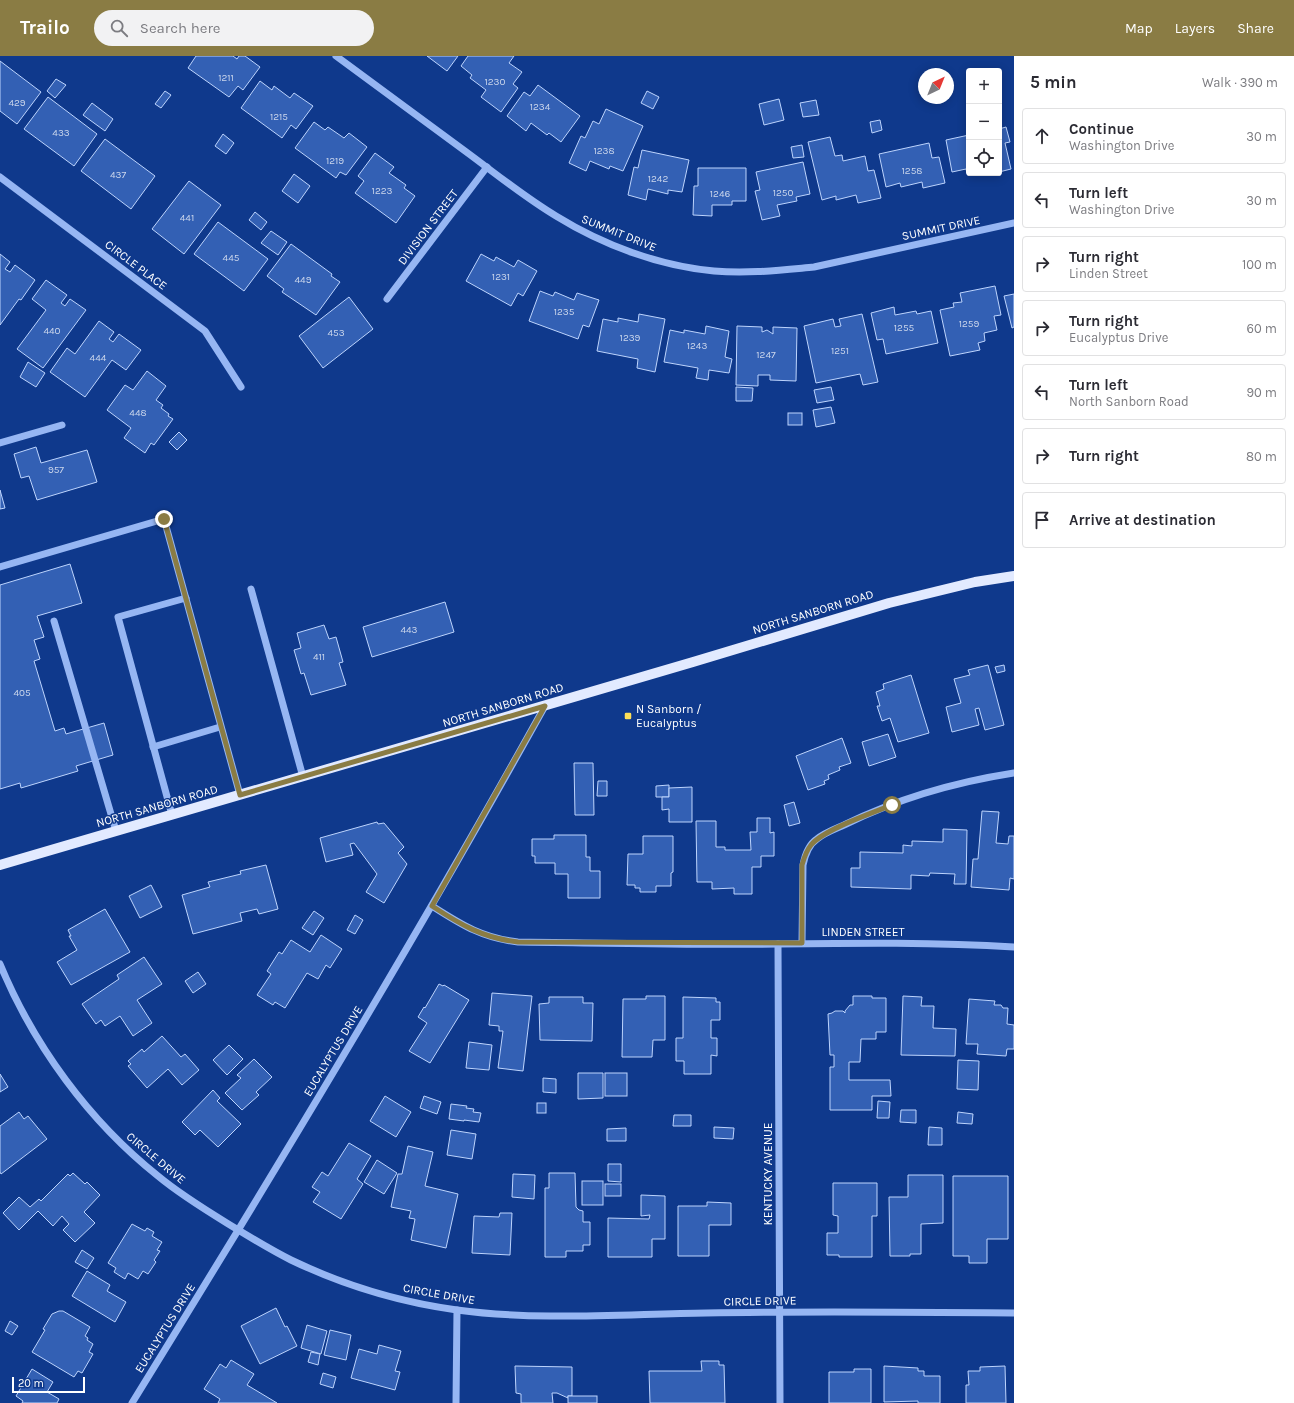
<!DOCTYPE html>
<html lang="en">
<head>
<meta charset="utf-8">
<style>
  body { margin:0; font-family:Karla,sans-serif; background:#f2f2f3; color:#2b2b33 }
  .controls { position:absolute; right:12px; top:12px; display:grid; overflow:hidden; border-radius:4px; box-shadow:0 2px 10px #0003 }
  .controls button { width:36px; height:36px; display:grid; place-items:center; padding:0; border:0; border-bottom:1px solid #e1e1e2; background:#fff; color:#2b2b33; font:20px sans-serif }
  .compass { position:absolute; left:918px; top:12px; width:36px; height:36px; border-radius:50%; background:#fff; box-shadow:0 2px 10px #0003; rotate:43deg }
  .scale { position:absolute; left:12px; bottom:10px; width:73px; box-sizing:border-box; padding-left:4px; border:2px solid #fff; border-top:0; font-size:11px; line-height:14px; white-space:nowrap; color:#fff; -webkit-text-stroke:3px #0f398c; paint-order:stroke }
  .stop { position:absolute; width:12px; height:12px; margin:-9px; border:3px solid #8a7c44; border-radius:50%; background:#fff }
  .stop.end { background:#8a7c44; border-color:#fff; box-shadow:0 1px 4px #0008 }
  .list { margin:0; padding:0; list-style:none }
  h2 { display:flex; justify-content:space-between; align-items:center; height:52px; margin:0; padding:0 16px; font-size:17px }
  h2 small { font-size:13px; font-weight:400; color:#7c7c81 }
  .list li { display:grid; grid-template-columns:26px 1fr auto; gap:12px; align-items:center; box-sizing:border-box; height:56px; margin:0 8px 8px; padding:0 8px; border:1px solid #e1e1e2; border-radius:4px }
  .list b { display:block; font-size:15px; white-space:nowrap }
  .list p { margin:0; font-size:13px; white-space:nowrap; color:#7c7c81 }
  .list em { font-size:13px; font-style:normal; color:#7c7c81 }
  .icon { flex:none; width:22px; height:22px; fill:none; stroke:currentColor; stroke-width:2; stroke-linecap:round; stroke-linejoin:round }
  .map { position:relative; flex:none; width:1014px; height:1347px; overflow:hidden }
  header { display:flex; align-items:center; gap:24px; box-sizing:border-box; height:56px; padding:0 20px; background:#8a7c44; color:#fff }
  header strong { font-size:19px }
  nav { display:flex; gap:22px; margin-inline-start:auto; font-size:14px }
  .search { width:280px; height:36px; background:#f2f2f3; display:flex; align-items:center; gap:10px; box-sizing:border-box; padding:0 14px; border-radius:22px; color:#7c7c81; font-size:15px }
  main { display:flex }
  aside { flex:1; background:#fff }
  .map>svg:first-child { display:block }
  .building { fill:#3360b4; stroke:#bdd4fd }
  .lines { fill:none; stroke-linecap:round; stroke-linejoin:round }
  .minor { stroke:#96b6f3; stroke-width:7 }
  .major { stroke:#e2eaff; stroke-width:10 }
  .route { stroke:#8a7c44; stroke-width:5 }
  .poi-dot { fill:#ffe058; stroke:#0f398c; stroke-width:1.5 }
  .labels { text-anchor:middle; stroke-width:3; stroke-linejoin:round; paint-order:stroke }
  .number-label { font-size:10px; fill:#ccd7ec }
  .street-label { font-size:12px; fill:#fff; stroke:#0f398c }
  .poi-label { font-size:12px; fill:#fff; stroke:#0f398c; text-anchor:start }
</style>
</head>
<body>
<header>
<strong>Trailo</strong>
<div class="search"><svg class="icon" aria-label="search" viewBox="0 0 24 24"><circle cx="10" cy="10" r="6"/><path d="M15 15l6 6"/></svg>Search here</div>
<nav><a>Map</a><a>Layers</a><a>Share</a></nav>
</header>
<main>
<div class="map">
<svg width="1014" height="1347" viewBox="0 0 1014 1347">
  <rect width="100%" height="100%" fill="#0f398c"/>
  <g class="building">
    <polygon points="196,0 233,0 237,3 239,0 245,0 260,11 243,34 238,30 229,41 188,12"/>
    <polygon points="427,0 458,0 447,15"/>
    <polygon points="468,0 514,0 509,7 522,16 513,28 518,32 501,56 481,41 486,34 470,22 472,19 461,10"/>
    <polygon points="0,5 41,36 17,68 0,55"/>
    <polygon points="56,23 66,29 55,42 47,35"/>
    <polygon points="260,25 272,34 274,30 290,42 294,37 313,50 296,73 291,69 282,82 241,52"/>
    <polygon points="538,29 580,60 561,86 549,77 547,79 531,67 526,75 507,60 524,36 530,40"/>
    <polygon points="165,35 171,39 161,52 155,48"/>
    <polygon points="647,35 659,41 653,53 641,47"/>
    <polygon points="48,41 97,78 74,110 24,73"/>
    <polygon points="779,43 784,64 764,69 759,48"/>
    <polygon points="816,44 819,59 803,61 800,47"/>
    <polygon points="92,47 113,63 105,75 83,59"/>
    <polygon points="606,53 643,70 623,115 610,110 609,113 590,105 586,115 569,107 581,80 585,82 593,65 599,68"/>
    <polygon points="880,64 882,74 872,77 870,66"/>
    <polygon points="314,66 325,74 328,71 344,82 349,77 367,91 346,119 340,116 336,122 295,92"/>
    <polygon points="1006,71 1010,86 1005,87 1011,113 999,116 999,73"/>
    <polygon points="223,78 234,87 226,98 215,90"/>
    <polygon points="969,79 969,116 967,117 966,113 952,116 946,84"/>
    <polygon points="830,81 835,100 842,99 843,105 865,100 868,115 874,114 881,142 858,147 856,139 836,144 836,140 822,144 808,86"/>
    <polygon points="105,83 155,120 131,153 81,115"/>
    <polygon points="929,87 932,102 939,101 945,127 923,132 922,126 901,131 900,127 886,131 879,98"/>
    <polygon points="802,89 804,101 793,102 791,91"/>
    <polygon points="642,94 689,104 682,136 668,134 668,138 648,133 646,144 628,139 634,111 638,112"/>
    <polygon points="375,97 394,111 389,117 406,129 404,132 415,140 396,167 355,137 364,125 358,120"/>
    <polygon points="803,106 810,138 796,141 797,145 777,149 780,160 762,164 755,135 760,134 756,116"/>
    <polygon points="698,112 746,112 746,145 732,145 732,149 712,149 712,160 693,159 694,130 698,130"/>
    <polygon points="294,118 310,130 298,147 282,135"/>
    <polygon points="189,125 221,149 184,198 152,173"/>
    <polygon points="255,156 267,166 261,174 249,164"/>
    <polygon points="218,166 268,203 244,235 194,198"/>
    <polygon points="271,175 287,186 278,199 261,187"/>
    <polygon points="291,188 332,218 331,220 340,226 316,259 282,236 284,233 267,220"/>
    <polygon points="0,198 10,206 5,213 10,216 15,209 35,224 21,244 19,243 0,269"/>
    <polygon points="481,198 494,205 496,201 514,211 518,204 537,215 523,240 518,237 511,250 466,225"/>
    <polygon points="46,224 67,239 61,247 65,250 70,243 86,254 43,312 17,293 46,254 32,243"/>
    <polygon points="995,230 1001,259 994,260 997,274 984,277 985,285 978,287 980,294 950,300 940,254 954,251 953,247 962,246 960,237"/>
    <polygon points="540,235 553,240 555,236 574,244 577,237 599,244 589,271 583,269 578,283 529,265"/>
    <polygon points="1014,238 1014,271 1012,272 1004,240"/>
    <polygon points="349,241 373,273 323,312 299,280"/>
    <polygon points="894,251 895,259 916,255 917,258 931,255 938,287 886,298 883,283 877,284 871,257"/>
    <polygon points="639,258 665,263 655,316 637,312 638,303 597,295 603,263 618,266 618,262 638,266"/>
    <polygon points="862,258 878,326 863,329 860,318 816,327 804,270 833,263 835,271 841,270 839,263"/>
    <polygon points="99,265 114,276 109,283 113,286 119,278 141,294 126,314 112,304 85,341 50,316 67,292 75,298"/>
    <polygon points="706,270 729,275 725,301 732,303 729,317 709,314 708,324 696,322 698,312 664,306 670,274 684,277 684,274 705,278"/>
    <polygon points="737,270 762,271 762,276 767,274 773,278 773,271 797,272 796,325 770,324 770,319 758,319 758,330 736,329"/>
    <polygon points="28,306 45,317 36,331 20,321"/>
    <polygon points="147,315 166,330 156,344 163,349 161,352 169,358 168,360 173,363 154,389 151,387 145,397 124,382 131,372 107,354 125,329 133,334"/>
    <polygon points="736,331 753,332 752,345 736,345"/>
    <polygon points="831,331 834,344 817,347 814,334"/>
    <polygon points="831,351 835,367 816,371 813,354"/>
    <rect x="788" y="357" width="14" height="12"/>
    <polygon points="179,376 187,384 177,394 169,386"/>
    <polygon points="36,391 41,407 87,394 97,426 37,444 29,420 21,422 14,398"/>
    <polygon points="0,434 5,452 0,453"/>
    <polygon points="70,508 82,547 37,560 44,581 34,584 40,603 34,605 55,675 64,672 66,678 104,667 113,699 76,710 78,715 21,732 20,727 0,733 0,529"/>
    <polygon points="445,546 454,576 372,601 363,571"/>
    <polygon points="324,569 329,583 336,581 343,606 339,607 346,629 311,639 304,617 301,618 294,594 301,592 297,577"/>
    <polygon points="988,609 1004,669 985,674 979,652 975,653 979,669 952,676 946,651 961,647 954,623 970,619 968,614"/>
    <polygon points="1004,609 1005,615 997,617 995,611"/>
    <polygon points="911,619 929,677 898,686 890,662 882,665 877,650 880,650 876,636 884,633 883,628"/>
    <polygon points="888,678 896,701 869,710 862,686"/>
    <polygon points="842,682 851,707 839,711 840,714 828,719 829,723 824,725 825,728 808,734 796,700"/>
    <polygon points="574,707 593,707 594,759 575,759"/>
    <polygon points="598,725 607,725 607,740 597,740"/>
    <polygon points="669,729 669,741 656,741 656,730"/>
    <polygon points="692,731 692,766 669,766 669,753 662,754 662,741 669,741 669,732"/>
    <polygon points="794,746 800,767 789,770 784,749"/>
    <polygon points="982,755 999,756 996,787 1008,788 1009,780 1014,780 1014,823 1010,822 1009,834 971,831 973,803 978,803"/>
    <polygon points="757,762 770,762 770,777 774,776 774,800 761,800 761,811 752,811 752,838 734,838 734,832 712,833 712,826 697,826 696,765 716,765 716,791 725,791 725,794 751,794 750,776 757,776"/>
    <polygon points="377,766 378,768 384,767 404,791 398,797 407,808 384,847 366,836 377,818 354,787 350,788 353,799 326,806 320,782"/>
    <polygon points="943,773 967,774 966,828 954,828 955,818 930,817 929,820 911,819 911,833 851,831 851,812 860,812 860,796 903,797 903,789 912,790 912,785 943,786"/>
    <polygon points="554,779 586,779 586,801 590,801 590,815 600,815 600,842 568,842 568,818 555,818 555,807 535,807 535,800 532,800 532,783 554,783"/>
    <polygon points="643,780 673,780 673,816 671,817 671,830 656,830 656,836 640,836 640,832 635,832 635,829 627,829 628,798 643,798"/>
    <polygon points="266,809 278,853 259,858 257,853 240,857 242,865 193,878 182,839 210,831 208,826 241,818 240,815"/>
    <polygon points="151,829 162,851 140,862 129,840"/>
    <polygon points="105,853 130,896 71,929 57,906 77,894 69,880 71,880 68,874"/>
    <polygon points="314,855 324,862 313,879 302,872"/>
    <polygon points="355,859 363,864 355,878 347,874"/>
    <polygon points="321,879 342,893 330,912 326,909 318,923 307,917 285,952 275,946 273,949 257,939 271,918 267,915 279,896 282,898 291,884 310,896"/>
    <polygon points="144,901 162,928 137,944 152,967 133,980 120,960 105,970 101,964 96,968 82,948 119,923 117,919"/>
    <polygon points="198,916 206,928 193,937 185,925"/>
    <polygon points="439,928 443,930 444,929 469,944 430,1007 409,995 427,967 418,961 424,951 425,952"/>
    <polygon points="492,937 532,940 523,1015 498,1012 503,975 499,975 499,970 489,969"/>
    <polygon points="646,940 665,940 665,984 653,984 652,1001 622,1001 623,943 646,943"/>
    <polygon points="853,940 872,940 872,942 886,942 886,976 876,976 876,983 861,983 860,1006 849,1006 849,1024 890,1024 891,1040 872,1040 872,1054 830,1054 830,1011 834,1011 834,999 830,999 828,958 832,957 835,955 843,955 845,957 845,955 850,949 853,949"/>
    <polygon points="903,940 922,941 921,950 934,950 933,972 956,973 955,1000 901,999"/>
    <polygon points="549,941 583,941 583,947 593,947 592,985 540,984 539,948 549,947"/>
    <polygon points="683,941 716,942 716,946 720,946 720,964 711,964 711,982 717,982 717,1000 711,999 711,1018 684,1018 684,1005 676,1005 676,982 683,982"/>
    <polygon points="969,943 995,945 994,949 1001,949 1003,952 1008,952 1007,968 1014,969 1014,993 1007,993 1006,1000 977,998 978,988 966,988"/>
    <polygon points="162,980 181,1001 185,998 199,1014 182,1029 168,1013 147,1032 128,1010 131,1008 128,1005 142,993 144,996"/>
    <polygon points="469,986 492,989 489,1014 466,1012"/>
    <polygon points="229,989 243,1003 227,1019 213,1004"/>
    <polygon points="254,1003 272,1021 256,1036 259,1039 242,1054 225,1037 241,1022 237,1019"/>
    <polygon points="958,1004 979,1005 978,1034 957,1033"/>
    <polygon points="578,1017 603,1017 603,1042 578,1043"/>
    <rect x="605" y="1017" width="22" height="23"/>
    <polygon points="0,1018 8,1031 0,1036"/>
    <polygon points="543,1022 556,1023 556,1037 543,1036"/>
    <polygon points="213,1034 220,1042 217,1045 241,1068 218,1091 200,1074 195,1079 182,1066"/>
    <polygon points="385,1040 411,1056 396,1081 370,1065"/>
    <polygon points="424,1040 441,1046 437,1058 420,1052"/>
    <polygon points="878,1045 890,1046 889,1062 877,1062"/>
    <rect x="537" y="1047" width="9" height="10"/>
    <polygon points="451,1048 467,1050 466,1052 474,1053 473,1056 481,1057 479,1066 464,1064 464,1065 449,1063"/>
    <polygon points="901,1054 916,1054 916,1067 900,1066"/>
    <polygon points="19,1056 24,1063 28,1060 47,1083 1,1118 0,1116 0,1070"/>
    <polygon points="958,1056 973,1058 972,1068 957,1067"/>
    <polygon points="674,1059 691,1059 691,1070 673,1070"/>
    <polygon points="714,1071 734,1072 733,1083 714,1082"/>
    <polygon points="929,1071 942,1072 942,1089 928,1089"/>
    <polygon points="626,1072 626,1085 607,1085 607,1073"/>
    <polygon points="451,1074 476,1078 472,1103 447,1099"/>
    <polygon points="349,1087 371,1100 357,1123 363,1128 341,1163 313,1146 320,1136 312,1131 322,1116 328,1120"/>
    <polygon points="408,1090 433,1096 425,1130 458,1138 446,1192 411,1184 415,1163 409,1162 411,1155 391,1151 398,1118 402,1118"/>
    <polygon points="377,1104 397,1117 384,1138 364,1126"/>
    <polygon points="608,1108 621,1108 621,1126 608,1125"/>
    <polygon points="73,1117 85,1128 87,1126 100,1139 84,1156 95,1167 75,1186 63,1174 69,1168 62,1160 53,1170 38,1155 19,1174 3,1157 19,1141 30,1151 39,1143 41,1145 68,1118 70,1120"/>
    <polygon points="549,1117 575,1117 576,1151 579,1154 583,1155 583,1166 590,1166 590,1189 583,1189 583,1195 566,1195 566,1201 545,1201 545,1132 549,1132"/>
    <polygon points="513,1118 535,1119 534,1143 512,1141"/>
    <polygon points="908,1119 943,1119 943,1167 921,1168 921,1198 910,1198 910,1200 890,1200 889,1141 908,1141"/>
    <polygon points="953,1120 1008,1120 1008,1183 987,1183 987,1207 969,1207 969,1200 953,1200"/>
    <rect x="582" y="1125" width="21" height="24"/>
    <polygon points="833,1127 877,1127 877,1160 872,1160 872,1201 839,1201 839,1199 827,1199 827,1177 838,1177 838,1160 833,1159"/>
    <rect x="605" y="1128" width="16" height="12"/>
    <polygon points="641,1139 665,1140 665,1183 652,1183 652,1201 608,1201 608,1162 649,1163 650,1159 641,1160"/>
    <polygon points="707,1146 731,1147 731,1169 709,1169 709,1200 678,1200 678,1150 707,1150"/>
    <polygon points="500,1157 512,1157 510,1199 472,1197 474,1160 499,1161"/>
    <polygon points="132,1168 145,1175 147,1172 154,1176 152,1180 162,1186 157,1194 160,1195 154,1204 156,1206 148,1218 143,1215 138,1223 128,1217 125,1223 114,1216 116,1212 108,1207"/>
    <polygon points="82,1194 94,1202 87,1213 75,1206"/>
    <polygon points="87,1215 110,1229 107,1235 126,1246 115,1266 72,1240"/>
    <polygon points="276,1252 285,1271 287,1270 297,1290 260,1308 241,1270"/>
    <polygon points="59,1255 63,1255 90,1271 85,1280 88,1282 87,1284 93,1288 89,1296 93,1298 82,1317 78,1315 74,1321 32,1296 45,1274 43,1273 52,1258"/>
    <polygon points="10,1265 18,1270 12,1279 5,1275"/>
    <polygon points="307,1269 327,1275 321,1298 301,1292"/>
    <polygon points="330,1274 351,1279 346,1304 324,1299"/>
    <polygon points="379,1289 401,1295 395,1315 400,1316 395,1334 351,1322 359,1293 377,1298"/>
    <polygon points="311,1296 320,1298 318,1309 308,1306"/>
    <polygon points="231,1304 254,1318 247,1329 277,1347 218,1347 220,1343 204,1333 220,1308 226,1312"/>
    <polygon points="701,1305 719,1305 719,1309 724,1309 725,1347 650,1347 649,1315 702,1315"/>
    <polygon points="515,1310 572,1311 572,1340 568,1340 568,1342 557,1337 552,1337 553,1347 521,1347 521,1338 516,1337"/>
    <polygon points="884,1310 918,1312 918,1315 924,1315 924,1320 940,1320 940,1347 918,1347 918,1345 884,1346"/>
    <polygon points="1005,1310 1006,1347 966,1347 966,1329 969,1329 968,1315 980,1315 980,1311"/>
    <polygon points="32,1313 53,1326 47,1336 59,1343 57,1347 22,1347 23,1345 16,1340"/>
    <polygon points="854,1313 871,1313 871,1347 829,1347 829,1316 854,1316"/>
    <polygon points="323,1317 336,1321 333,1332 320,1328"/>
    <rect x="568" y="1340" width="29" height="7"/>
  </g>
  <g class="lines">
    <g class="minor">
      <path d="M 336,0 C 379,32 422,63 465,95 C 495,117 524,141 556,160 C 603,189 659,210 714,215 C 748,218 781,214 814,211 L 1014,167"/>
      <polyline points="0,121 205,275 241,331"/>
      <polyline points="387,243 487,111"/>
      <polyline points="0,387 62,369"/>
      <polyline points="0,511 164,463 240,739"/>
      <polyline points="251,533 303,721"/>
      <polyline points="54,565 116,775"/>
      <polyline points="153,691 220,671"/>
      <polyline points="172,759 118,561 186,542"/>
      <path d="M 432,850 C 462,869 482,882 518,886 C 605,887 692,889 778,888 C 857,887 935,886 1014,891"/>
      <path d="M 802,887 L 803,809 C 805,799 808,789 817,783 C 824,777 835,773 844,769 C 897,743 956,726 1014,717"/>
      <polyline points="778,888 780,1347"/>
      <path d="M 0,908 C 34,990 89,1065 158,1120 C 182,1140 209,1156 235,1172 C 253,1183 271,1194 291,1204 C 343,1229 399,1246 457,1254 C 538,1265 624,1258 706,1257 C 809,1255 911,1256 1014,1257"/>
      <path d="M 132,1347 C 274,1117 414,886 545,650"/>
      <polyline points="456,1347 457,1254"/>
    </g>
    <polyline class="major" points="0,809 693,606 889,547 975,526 1014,520"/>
  </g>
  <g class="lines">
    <path class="route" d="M 164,463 L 240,739 L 545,650 L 432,850 C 461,869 483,882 518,886 L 802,887 L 802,809 C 804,802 806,795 811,789 C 823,774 872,757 892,749"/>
  </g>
  <rect class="poi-dot" x="624" y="656" width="8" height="8" rx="2"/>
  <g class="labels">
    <g class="number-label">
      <text x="226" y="25">1211</text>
      <text x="495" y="29">1230</text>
      <text x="17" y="50">429</text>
      <text x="540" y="54">1234</text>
      <text x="279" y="64">1215</text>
      <text x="61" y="80">433</text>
      <text x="604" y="98">1238</text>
      <text x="335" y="108">1219</text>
      <text x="912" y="118">1258</text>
      <text x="118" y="122">437</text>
      <text x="658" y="126">1242</text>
      <text x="382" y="138">1223</text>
      <text x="783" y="140">1250</text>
      <text x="720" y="141">1246</text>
      <text x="187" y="165">441</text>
      <text x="231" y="205">445</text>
      <text x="501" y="224">1231</text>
      <text x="303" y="227">449</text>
      <text x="564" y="259">1235</text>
      <text x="969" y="271">1259</text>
      <text x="904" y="275">1255</text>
      <text x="52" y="278">440</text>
      <text x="336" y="280">453</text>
      <text x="630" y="285">1239</text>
      <text x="697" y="293">1243</text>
      <text x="840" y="298">1251</text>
      <text x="766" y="302">1247</text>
      <text x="98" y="305">444</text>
      <text x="138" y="360">448</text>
      <text x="56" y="417">957</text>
      <text x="409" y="577">443</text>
      <text x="319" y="604">411</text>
      <text x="22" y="640">405</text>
    </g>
    <g class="street-label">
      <text transform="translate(428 171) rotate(-53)" y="4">DIVISION STREET</text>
      <text transform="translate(941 172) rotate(-12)" y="4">SUMMIT DRIVE</text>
      <text transform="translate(619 177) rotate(22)" y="4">SUMMIT DRIVE</text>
      <text transform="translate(136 209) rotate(37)" y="4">CIRCLE PLACE</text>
      <text transform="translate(813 556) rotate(-17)" y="4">NORTH SANBORN ROAD</text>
      <text transform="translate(503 649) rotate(-17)" y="4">NORTH SANBORN ROAD</text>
      <text transform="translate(157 750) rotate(-16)" y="4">NORTH SANBORN ROAD</text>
      <text x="863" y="880">LINDEN STREET</text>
      <text transform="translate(333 995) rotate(-59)" y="4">EUCALYPTUS DRIVE</text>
      <text transform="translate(156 1102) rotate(40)" y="4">CIRCLE DRIVE</text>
      <text transform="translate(768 1118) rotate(-90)" y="4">KENTUCKY AVENUE</text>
      <text transform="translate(439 1238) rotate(10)" y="4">CIRCLE DRIVE</text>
      <text transform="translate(760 1245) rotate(-1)" y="4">CIRCLE DRIVE</text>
      <text transform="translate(165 1272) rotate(-58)" y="4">EUCALYPTUS DRIVE</text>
    </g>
    <g class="poi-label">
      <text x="636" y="657">N Sanborn /<tspan x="636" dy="14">Eucalyptus</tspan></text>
    </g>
  </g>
</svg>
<div class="controls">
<button>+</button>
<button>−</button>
<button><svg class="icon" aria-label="locate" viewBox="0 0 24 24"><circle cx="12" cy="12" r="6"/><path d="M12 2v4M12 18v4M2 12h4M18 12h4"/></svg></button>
</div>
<svg class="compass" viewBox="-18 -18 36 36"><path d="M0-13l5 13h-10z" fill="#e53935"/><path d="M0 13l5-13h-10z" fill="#7c7c81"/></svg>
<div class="scale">20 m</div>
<div class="stop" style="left:892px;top:749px"></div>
<div class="stop end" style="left:164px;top:463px"></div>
</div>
<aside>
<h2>5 min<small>Walk · 390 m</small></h2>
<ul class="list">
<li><svg class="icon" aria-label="ahead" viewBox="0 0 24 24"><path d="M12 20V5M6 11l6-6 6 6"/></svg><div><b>Continue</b><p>Washington Drive</p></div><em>30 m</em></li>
<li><svg class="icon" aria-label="left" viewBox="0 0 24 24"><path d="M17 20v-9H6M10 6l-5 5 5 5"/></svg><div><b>Turn left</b><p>Washington Drive</p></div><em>30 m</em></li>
<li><svg class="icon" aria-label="right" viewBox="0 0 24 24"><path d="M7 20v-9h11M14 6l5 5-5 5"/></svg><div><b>Turn right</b><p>Linden Street</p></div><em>100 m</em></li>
<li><svg class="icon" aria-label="right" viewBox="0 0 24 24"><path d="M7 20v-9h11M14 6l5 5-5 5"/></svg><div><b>Turn right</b><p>Eucalyptus Drive</p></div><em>60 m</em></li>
<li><svg class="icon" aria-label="left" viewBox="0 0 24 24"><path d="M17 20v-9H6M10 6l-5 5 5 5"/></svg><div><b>Turn left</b><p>North Sanborn Road</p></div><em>90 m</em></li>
<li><svg class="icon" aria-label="right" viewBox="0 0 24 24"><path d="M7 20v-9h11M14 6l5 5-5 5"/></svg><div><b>Turn right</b></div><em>80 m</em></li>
<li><svg class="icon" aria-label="arrive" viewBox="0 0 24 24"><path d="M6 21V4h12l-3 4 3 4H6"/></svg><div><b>Arrive at destination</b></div></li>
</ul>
</aside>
</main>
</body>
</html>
